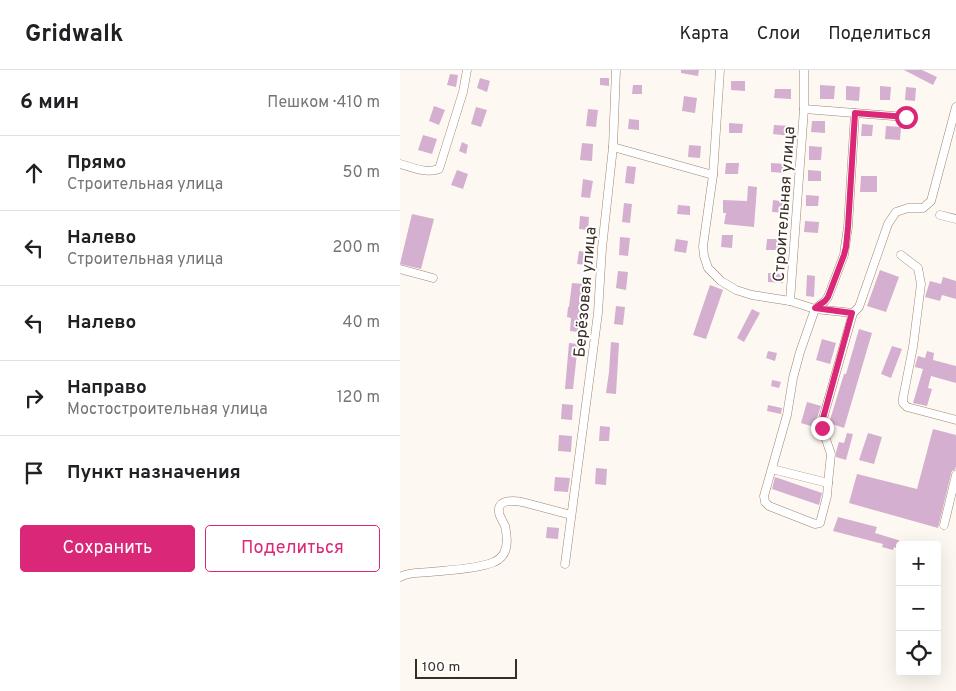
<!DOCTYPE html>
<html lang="ru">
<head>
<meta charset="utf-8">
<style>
  body { margin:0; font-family:Overpass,sans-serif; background:#f6f6f6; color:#202124 }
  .controls { position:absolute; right:15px; bottom:15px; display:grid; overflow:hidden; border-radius:5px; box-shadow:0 5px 20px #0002 }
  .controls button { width:45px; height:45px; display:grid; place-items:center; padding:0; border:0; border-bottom:1px solid #e0e0e0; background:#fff; color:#202124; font:25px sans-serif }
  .scale { position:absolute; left:15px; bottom:12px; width:102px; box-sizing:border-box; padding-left:5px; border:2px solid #392e24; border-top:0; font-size:14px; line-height:18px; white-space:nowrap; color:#392e24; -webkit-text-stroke:4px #fff; paint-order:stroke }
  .stop { position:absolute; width:15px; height:15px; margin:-11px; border:4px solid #db2777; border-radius:50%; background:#fff }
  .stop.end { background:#db2777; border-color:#fff; box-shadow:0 1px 5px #0008 }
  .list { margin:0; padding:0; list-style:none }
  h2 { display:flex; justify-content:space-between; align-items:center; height:65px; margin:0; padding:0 20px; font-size:21px }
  h2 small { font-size:16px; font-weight:400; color:#757577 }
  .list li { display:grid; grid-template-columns:32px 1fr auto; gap:15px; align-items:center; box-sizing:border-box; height:75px; padding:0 20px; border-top:1px solid #e0e0e0 }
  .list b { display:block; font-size:19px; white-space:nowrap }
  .list p { margin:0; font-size:16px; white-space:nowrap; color:#757577 }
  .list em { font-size:16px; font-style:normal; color:#757577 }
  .actions { display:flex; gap:10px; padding:15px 20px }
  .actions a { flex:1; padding:11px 0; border:1px solid #db2777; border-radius:5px; text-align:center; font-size:18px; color:#db2777 }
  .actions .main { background:#db2777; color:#fff }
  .icon { flex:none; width:28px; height:28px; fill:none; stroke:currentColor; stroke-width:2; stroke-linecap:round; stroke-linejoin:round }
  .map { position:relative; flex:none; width:556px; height:621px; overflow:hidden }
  header { display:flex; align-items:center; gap:30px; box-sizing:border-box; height:70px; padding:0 25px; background:#fff; border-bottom:1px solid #e0e0e0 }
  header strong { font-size:24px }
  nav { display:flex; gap:28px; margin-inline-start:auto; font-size:18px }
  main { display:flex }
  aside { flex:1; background:#fff }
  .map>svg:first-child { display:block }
  .building { fill:#d4afcf }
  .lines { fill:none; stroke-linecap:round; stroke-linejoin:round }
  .minor-casing { stroke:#a0856f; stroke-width:9 }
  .minor { stroke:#fff; stroke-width:8 }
  .route { stroke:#db2777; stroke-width:6 }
  .labels { text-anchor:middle; stroke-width:4; stroke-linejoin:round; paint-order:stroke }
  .street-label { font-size:16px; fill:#392e24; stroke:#fff }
</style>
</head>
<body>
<header>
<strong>Gridwalk</strong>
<nav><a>Карта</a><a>Слои</a><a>Поделиться</a></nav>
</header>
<main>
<aside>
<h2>6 мин<small>Пешком · 410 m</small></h2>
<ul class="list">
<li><svg class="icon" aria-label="ahead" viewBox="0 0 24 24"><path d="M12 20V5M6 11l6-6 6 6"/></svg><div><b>Прямо</b><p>Строительная улица</p></div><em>50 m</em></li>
<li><svg class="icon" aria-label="left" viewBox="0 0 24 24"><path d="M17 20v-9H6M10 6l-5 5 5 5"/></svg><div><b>Налево</b><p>Строительная улица</p></div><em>200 m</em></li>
<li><svg class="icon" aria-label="left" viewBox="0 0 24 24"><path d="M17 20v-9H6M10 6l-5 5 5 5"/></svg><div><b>Налево</b></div><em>40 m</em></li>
<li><svg class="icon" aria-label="right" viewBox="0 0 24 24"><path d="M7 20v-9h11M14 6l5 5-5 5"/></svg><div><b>Направо</b><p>Мостостроительная улица</p></div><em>120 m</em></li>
<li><svg class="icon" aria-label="arrive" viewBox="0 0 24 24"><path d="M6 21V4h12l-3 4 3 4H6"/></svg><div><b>Пункт назначения</b></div></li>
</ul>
<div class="actions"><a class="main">Сохранить</a><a>Поделиться</a></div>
</aside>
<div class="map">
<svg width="556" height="621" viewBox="0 0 556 621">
  <rect width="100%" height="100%" fill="#fef8f3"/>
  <g class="building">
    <polygon points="281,0 299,0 298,6 281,3"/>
    <polygon points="504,0 522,0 537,7 533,15"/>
    <polygon points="50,4 58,5 56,17 47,15"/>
    <polygon points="80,8 90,11 87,22 77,18"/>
    <polygon points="200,8 209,8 209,16 200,15"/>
    <polygon points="331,11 345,11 345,21 331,20"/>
    <polygon points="233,15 242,15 242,24 232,24"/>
    <polygon points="420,15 435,16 434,29 420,29"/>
    <polygon points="446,16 460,17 459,31 446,30"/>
    <polygon points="480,16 491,17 490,30 480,30"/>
    <polygon points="506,17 516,18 515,31 505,30"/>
    <polygon points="375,19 391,19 391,29 374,28"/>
    <polygon points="284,26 297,28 295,43 282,41"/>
    <polygon points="34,36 45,40 39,55 29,51"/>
    <polygon points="76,37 87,40 81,57 71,54"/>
    <polygon points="188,39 198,40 196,57 186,56"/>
    <polygon points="229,49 239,50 239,60 228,59"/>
    <polygon points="412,51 425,51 425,63 411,62"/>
    <polygon points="329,53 343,54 342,63 329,63"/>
    <polygon points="462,54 473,55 472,66 461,66"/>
    <polygon points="374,55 391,56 390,66 373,64"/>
    <polygon points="486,56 501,57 500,70 485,69"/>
    <polygon points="23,65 37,69 32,84 18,80"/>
    <polygon points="62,72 68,75 66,84 59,81"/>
    <polygon points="182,73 193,74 192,91 180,90"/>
    <polygon points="289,75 301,76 300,88 288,87"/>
    <polygon points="409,76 422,77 421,90 409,90"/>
    <polygon points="326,93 339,93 338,104 325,104"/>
    <polygon points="371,93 386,94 386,103 371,102"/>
    <polygon points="227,96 236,97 234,114 225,113"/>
    <polygon points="57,100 68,104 63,119 51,115"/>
    <polygon points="408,100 421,101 421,111 408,111"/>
    <polygon points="461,106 477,106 477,122 460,122"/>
    <polygon points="183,109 193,111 190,128 181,127"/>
    <polygon points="348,116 357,117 354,157 324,154 326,143 323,143 323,130 347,131"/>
    <polygon points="406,125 419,126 418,136 406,136"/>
    <polygon points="373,130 387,132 386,143 372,142"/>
    <polygon points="224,133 232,134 230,153 222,152"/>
    <polygon points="278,135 290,136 290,145 277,144"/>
    <polygon points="12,144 34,149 21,199 0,194"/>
    <polygon points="180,146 189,147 188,160 179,159"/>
    <polygon points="405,151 419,152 418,163 404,162"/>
    <polygon points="322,165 333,165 332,178 321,177"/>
    <polygon points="220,167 230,168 228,186 219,185"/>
    <polygon points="276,169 288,171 286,183 274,181"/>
    <polygon points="367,169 381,169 380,180 366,180"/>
    <polygon points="179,181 187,182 186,195 177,194"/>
    <polygon points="480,200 499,207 486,242 467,236"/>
    <polygon points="218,201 228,202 226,220 216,218"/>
    <polygon points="368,203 383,204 383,213 368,212"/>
    <polygon points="407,205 415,206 414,227 406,226"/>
    <polygon points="543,207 556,211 556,229 542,225 540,231 525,227 530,211 541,214"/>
    <polygon points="172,213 184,214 183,230 181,230 178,262 170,261 171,248 167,247 168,237 169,237"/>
    <polygon points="310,215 323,220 306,269 293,265"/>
    <polygon points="216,236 225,237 223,255 214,254"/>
    <polygon points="352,239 360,243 344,272 337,268"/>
    <polygon points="459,259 472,263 444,358 429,353 444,304 446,304"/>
    <polygon points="422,269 436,273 430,294 416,290"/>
    <polygon points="211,272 219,273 216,324 206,323 209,302"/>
    <polygon points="169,273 178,274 173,319 165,319"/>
    <polygon points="492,276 502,279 491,308 481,304"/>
    <polygon points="368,281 377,283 375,291 366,288"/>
    <polygon points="527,281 534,283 533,290 556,296 556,313 531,306 528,318 532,319 527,336 513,333 523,299 515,297 515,296 518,286 525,288"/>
    <polygon points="372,310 381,312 379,318 371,316"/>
    <polygon points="407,332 421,336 414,357 401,353"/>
    <polygon points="162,334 173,335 172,350 161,349"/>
    <polygon points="368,335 382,338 381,344 367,341"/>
    <polygon points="200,356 210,357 209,371 199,371"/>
    <polygon points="533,359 556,365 556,396 555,400 552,401 551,404 538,458 449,433 457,404 517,419"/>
    <polygon points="447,363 453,364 446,390 436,387 436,382 439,372 444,373"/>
    <polygon points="468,363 482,367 474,394 459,390"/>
    <polygon points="159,365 172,366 171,382 158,381"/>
    <polygon points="196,398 207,399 206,415 195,414"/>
    <polygon points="155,407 170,408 168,422 154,421"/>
    <polygon points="375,407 422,423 419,435 372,419"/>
    <polygon points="438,447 477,457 475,463 498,470 500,471 500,480 494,477 493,480 482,477 483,474 433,461"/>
    <polygon points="147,457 159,458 158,469 146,468"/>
  </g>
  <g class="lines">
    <defs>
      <g id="minor">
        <polyline points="320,0 313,105 303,176 304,186 308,198 321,211 336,220 352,225 390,231 415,239 453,243 459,237 488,154 496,142 508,138 523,138 531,131 556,37"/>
        <polyline points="404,39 506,47"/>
        <polyline points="213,77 313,105"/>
        <path d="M 0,94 C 12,97 26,104 39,99 L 63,22 L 67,0"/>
        <polyline points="540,145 556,149"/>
        <polyline points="501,185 518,198 521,214 513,277 503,328 503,333 507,337 556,350"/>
        <polyline points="0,199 33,208"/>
        <polyline points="390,231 404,39 404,0"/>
        <polyline points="372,399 428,413 427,426 420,453 415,454 369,436 365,432 364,426 387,345 393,308 400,282 415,239 425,231 428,227 444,185 445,177 448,157 455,43"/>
        <polyline points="428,413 431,384 422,358 422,352 453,243"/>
        <polyline points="544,455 556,405"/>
        <polyline points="165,494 198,243 202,178 213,77 216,0"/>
        <path d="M 0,507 C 9,502 20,503 30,502 C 48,500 78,499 94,492 C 109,486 108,469 105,456 C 103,451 99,446 99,442 C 97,427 119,431 126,433 C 141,437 156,441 171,445"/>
      </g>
    </defs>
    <use href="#minor" class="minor-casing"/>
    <use href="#minor" class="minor"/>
  </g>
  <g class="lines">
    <polyline class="route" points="422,358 422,352 452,243 415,238 425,231 428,227 444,185 446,177 448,157 455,43 506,47"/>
  </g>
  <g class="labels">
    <g class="street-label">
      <text transform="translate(383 134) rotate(-86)" y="6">Строительная улица</text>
      <text transform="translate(184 222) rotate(-85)" y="6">Берёзовая улица</text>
    </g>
  </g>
</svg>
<div class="controls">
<button>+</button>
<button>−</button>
<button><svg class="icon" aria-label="locate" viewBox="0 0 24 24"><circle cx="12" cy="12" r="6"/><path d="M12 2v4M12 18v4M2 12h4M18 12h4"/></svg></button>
</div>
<div class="scale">100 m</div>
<div class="stop" style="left:506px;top:47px"></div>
<div class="stop end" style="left:422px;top:358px"></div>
</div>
</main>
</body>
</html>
